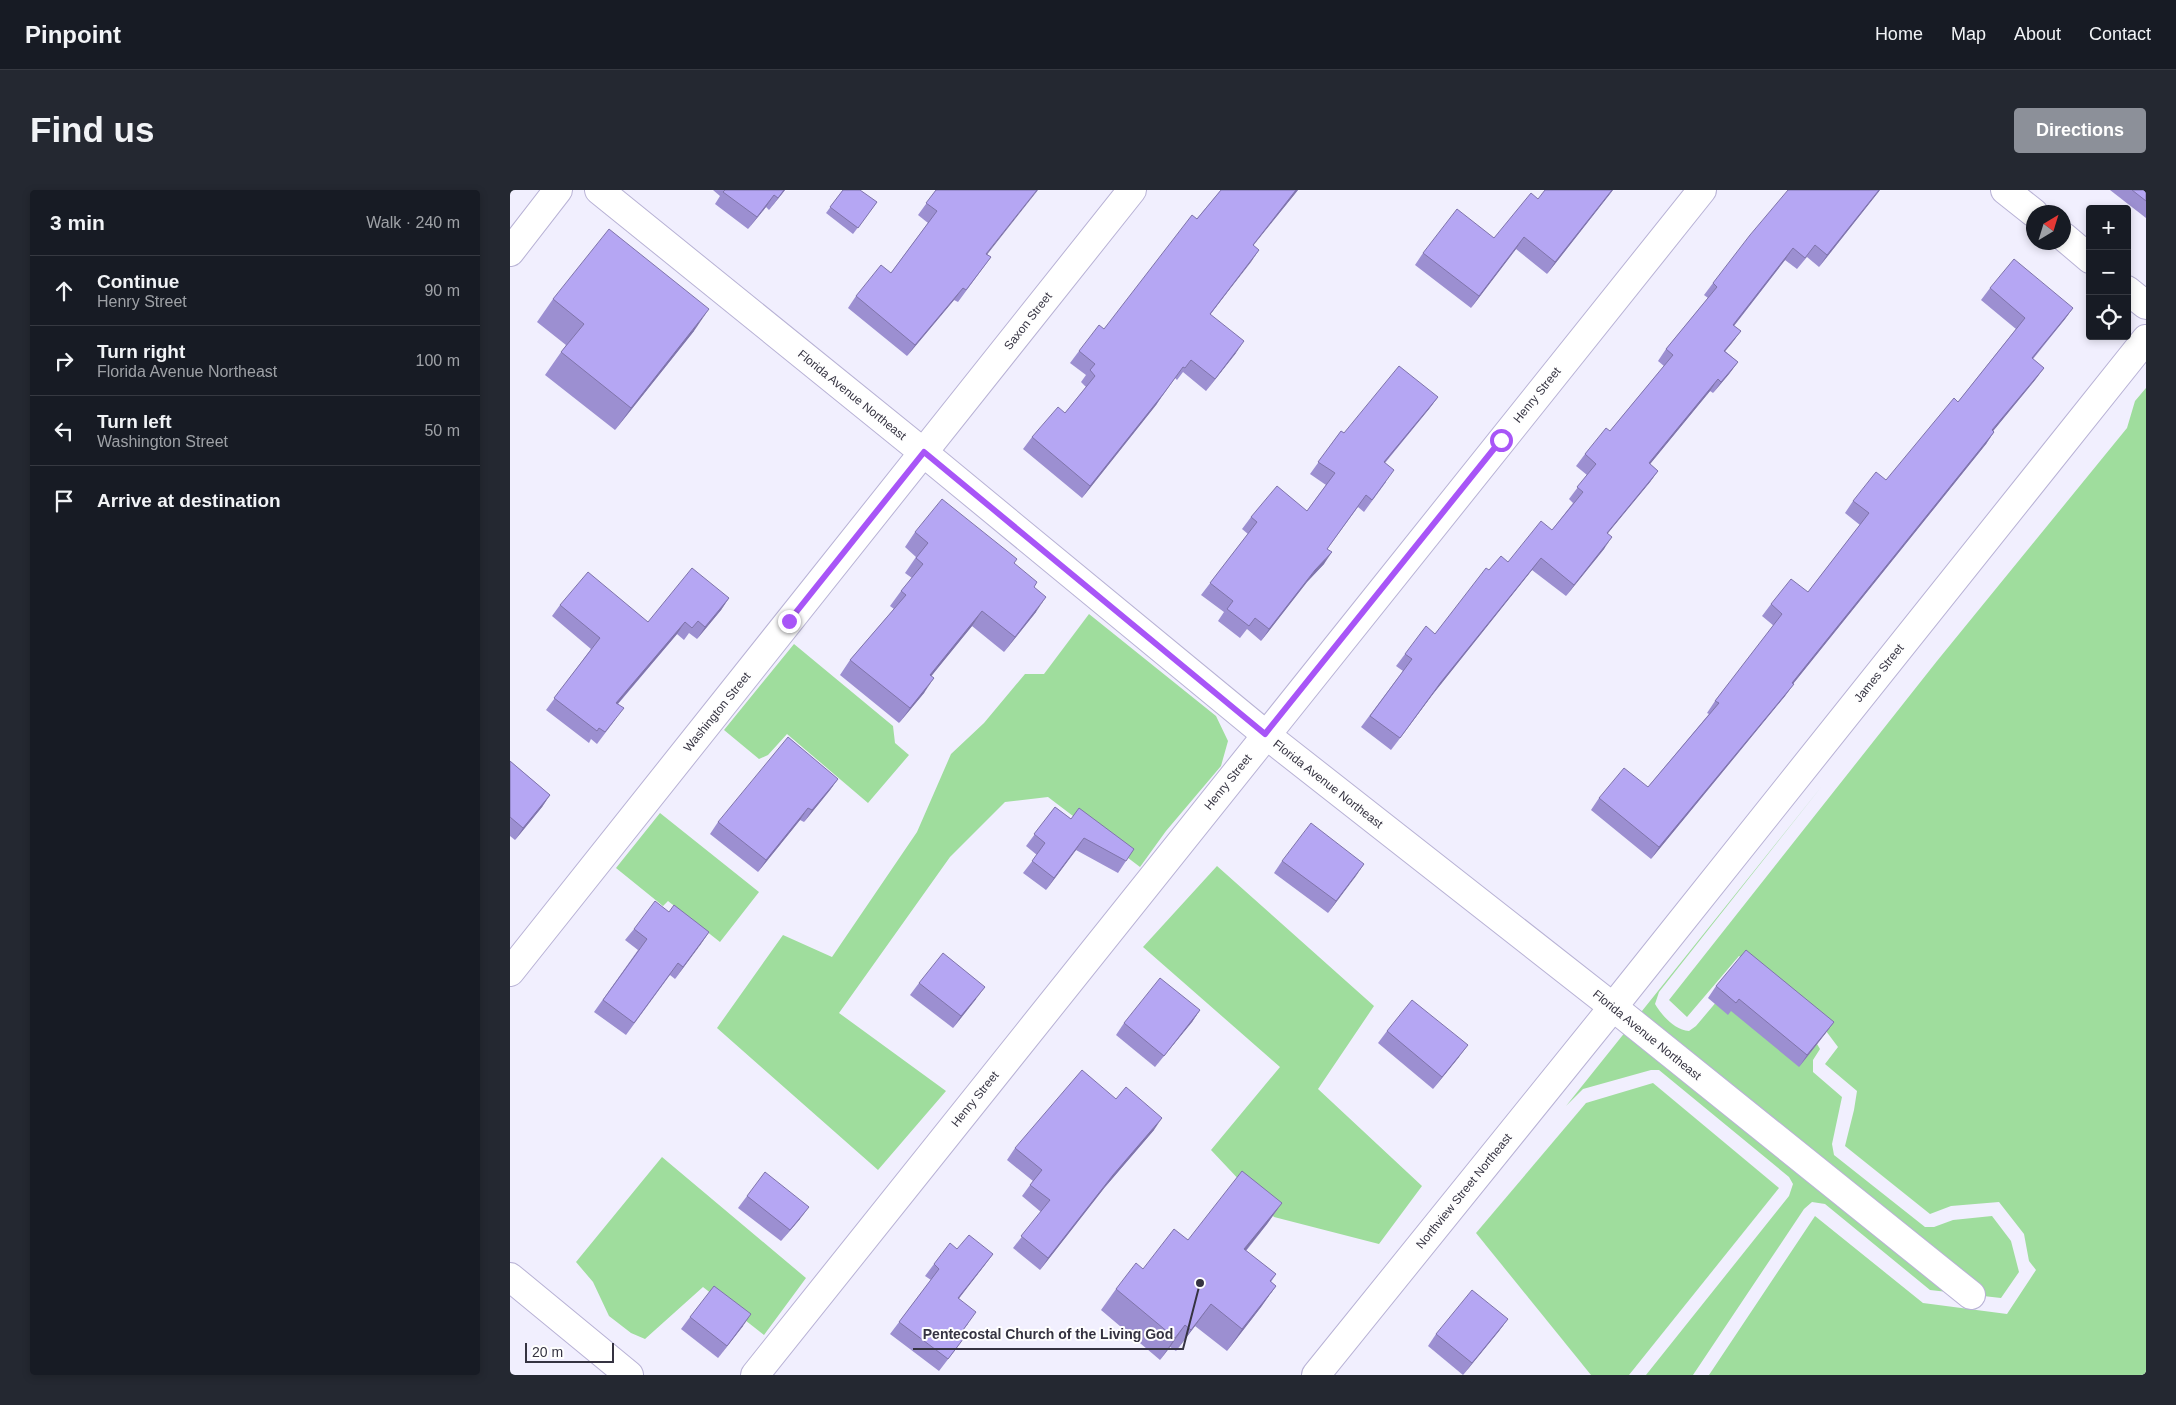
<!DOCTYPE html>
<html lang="en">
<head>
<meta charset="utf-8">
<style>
  body { margin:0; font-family:Helvetica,sans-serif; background:#242831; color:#f1f3f6 }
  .controls { position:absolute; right:15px; top:15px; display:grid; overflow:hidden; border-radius:5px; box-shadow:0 2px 8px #0003 }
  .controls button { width:45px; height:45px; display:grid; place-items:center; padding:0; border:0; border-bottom:1px solid #363941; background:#171b24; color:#f1f3f6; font:25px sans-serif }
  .compass { position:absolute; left:1516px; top:15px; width:45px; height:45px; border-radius:50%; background:#171b24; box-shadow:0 2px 8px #0003; rotate:38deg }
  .scale { position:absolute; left:15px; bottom:12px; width:89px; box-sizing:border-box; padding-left:5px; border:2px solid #353341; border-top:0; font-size:14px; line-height:18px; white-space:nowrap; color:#353341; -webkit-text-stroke:4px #fefefe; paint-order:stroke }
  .stop { position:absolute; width:15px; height:15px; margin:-11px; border:4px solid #a855f7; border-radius:50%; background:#fff }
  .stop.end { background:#a855f7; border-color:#fff; box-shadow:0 1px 5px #0008 }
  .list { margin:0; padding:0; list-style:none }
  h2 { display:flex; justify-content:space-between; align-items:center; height:65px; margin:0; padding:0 20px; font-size:21px }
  h2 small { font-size:16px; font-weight:400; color:#9ea1a6 }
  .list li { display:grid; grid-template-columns:32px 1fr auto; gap:15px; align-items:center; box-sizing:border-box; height:70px; padding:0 20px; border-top:1px solid #363941 }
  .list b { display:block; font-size:19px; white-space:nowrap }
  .list p { margin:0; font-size:16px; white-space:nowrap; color:#9ea1a6 }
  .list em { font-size:16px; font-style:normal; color:#9ea1a6 }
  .icon { flex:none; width:28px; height:28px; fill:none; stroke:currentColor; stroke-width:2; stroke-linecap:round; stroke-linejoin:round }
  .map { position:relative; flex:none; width:1636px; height:1185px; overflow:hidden; border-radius:5px }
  header { display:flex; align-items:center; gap:30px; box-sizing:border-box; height:70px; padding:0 25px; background:#171b24; border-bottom:1px solid #363941 }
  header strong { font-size:24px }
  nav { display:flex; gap:28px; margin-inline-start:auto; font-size:18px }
  .intro { display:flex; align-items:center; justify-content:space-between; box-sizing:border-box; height:120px; padding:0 30px }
  h1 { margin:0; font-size:35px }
  .button { padding:12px 22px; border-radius:5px; background:#8c9099; color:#fff; font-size:18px; font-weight:700 }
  main { display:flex; gap:30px; padding:0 30px }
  aside { flex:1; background:#171b24; border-radius:5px; box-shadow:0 2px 8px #0003 }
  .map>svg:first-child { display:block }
  .green { fill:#9fdd9d }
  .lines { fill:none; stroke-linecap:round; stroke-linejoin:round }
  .street-casing { stroke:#b8b2d5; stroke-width:30 }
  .street { stroke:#fff; stroke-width:28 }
  .wall { fill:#9c8fd1 }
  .shaded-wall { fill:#7f74aa }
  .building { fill:#b5a6f3; stroke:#7f74aa }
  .route { stroke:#a855f7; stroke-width:6 }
  .labels { text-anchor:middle; stroke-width:4; stroke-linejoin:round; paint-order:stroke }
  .street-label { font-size:12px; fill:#353341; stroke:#fefefe }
  .leader { fill:none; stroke:#353341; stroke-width:2 }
  .callout-dot { fill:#353341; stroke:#fefefe; stroke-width:2 }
  .callout-label { font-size:14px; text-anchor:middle; font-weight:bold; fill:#353341; stroke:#fefefe; stroke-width:4; stroke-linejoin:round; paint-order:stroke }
</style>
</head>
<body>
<header>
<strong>Pinpoint</strong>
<nav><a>Home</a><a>Map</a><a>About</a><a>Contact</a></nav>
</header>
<div class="intro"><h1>Find us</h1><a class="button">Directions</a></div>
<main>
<aside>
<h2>3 min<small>Walk · 240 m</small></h2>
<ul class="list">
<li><svg class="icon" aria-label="ahead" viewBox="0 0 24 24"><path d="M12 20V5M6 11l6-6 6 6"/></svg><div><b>Continue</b><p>Henry Street</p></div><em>90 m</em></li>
<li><svg class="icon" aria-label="right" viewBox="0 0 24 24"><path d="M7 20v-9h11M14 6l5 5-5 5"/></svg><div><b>Turn right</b><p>Florida Avenue Northeast</p></div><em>100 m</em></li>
<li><svg class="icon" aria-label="left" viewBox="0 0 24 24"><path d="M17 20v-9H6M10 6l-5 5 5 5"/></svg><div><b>Turn left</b><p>Washington Street</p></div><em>50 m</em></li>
<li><svg class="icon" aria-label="arrive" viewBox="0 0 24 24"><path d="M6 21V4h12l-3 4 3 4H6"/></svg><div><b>Arrive at destination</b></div></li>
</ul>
</aside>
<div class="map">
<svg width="1636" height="1185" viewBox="0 0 1636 1185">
  <rect width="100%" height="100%" fill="#f1effe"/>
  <g class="green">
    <polygon points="1636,198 1636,1185 1199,1185 1305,1026 1413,1113 1497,1124 1526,1080 1519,1071 1514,1044 1489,1012 1441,1016 1420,1024 1335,956 1344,920 1347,901 1315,874 1328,857 1310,833 1229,766 1177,827 1159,810 1427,471 1617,238 1625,211"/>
    <polygon points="579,424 706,526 718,551 711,576 656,641 630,677 538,607 495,612 440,667 329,823 436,901 368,980 207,838 273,745 322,767 407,642 441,564 474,533 515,484 534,484"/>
    <polygon points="284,454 383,536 385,553 399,565 358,613 277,544 258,565 249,569 214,540"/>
    <path d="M 1312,596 L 1149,802 L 1145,814 C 1152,826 1165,840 1179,841 L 1186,836 L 1229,785 L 1300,842 L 1310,859 L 1303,870 L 1303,882 L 1332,907 L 1322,954 L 1324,965 L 1415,1037 L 1424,1037 L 1443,1030 L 1482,1026 L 1501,1051 L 1509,1082 L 1491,1108 L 1420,1100 L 1315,1014 L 1302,1012 L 1294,1019 L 1183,1185 L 1136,1185 L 1279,1006 L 1283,994 L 1279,987 L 1149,880 L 1141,880 L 1073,899 L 1056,916 Z"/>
    <polygon points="150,623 249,702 210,752 158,711 153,716 106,678"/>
    <polygon points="707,676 864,816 808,899 912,996 869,1054 764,1027 701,960 770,877 633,757"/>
    <polygon points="1143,893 1269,998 1119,1185 1081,1185 966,1043 1076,913"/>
    <polygon points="152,967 296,1088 254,1145 193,1097 135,1149 121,1143 99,1126 83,1092 66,1072"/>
  </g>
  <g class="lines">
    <defs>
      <g id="street">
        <polyline points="89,0 414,263 755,544 1103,817 1461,1105"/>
        <polyline points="1495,0 1524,23"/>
        <polyline points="1554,47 1580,69"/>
        <polyline points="0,62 48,0"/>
        <polyline points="1617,100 1636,115"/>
        <polyline points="0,782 622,0"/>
        <polyline points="0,1087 119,1185"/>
        <polyline points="245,1185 1192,0"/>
        <polyline points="806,1185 1103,817 1636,149"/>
      </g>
    </defs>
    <use href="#street" class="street-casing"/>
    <use href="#street" class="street"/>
  </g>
  <g class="wall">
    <polygon points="203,0 275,0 259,20 256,17 238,39 205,14 210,6"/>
    <polygon points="333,0 367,12 343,44 316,23"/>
    <polygon points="426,0 477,64 481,67 448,112 444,110 397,166 338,118 346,106 381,83 418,33 408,25"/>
    <polygon points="711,0 788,0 743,55 749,60 700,125 726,163 696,201 673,182 667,190 665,188 646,215 572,308 513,259 522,247 555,223 576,197 571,192 576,185 560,173 569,161 594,139"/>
    <polygon points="1103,0 1037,84 1006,59 961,118 905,75 913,63 984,48 1028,9"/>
    <polygon points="1370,0 1309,77 1297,67 1287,79 1275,70 1224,136 1231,141 1215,161 1228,172 1219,184 1203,203 1200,201 1140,274 1148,281 1140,292 1098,343 1094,359 1056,406 1022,380 923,504 881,560 851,537 893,481 886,476 895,464 925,444 979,380 998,372 1042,340 1063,313 1059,309 1077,285 1066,276 1075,264 1100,241 1154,176 1148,171 1156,159 1198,108 1194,105 1203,93"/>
    <polygon points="1600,0 1636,0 1636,28"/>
    <polygon points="1480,98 1563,118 1555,129 1523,169 1534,178 1525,190 1483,241 1484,242 1476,254 1283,494 1275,506 1141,669 1081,620 1089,608 1138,597 1199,524 1197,523 1205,511 1264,436 1252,426 1261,414 1298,402 1350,335 1335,323 1343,311 1376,290 1448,212 1506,139 1471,110"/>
    <polygon points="43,109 184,141 105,240 35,185 56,155 27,132"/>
    <polygon points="928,207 919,219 875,273 876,292 854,322 848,317 817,359 814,374 797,392 751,451 737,439 730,448 708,431 714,422 691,405 738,344 732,339 741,327 797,321 816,295 800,284 831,241 834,243"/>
    <polygon points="405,342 504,373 524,397 526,422 494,462 462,436 421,486 414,503 389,533 330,485 340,470 384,419 380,416 391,401 402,388 395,383 406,367 395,357"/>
    <polygon points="219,408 211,420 187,449 179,443 174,450 167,444 108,514 105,530 87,554 81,549 79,553 36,520 81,459 42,426 50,415 138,432"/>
    <polygon points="0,571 40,605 32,617 5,650 0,646"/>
    <polygon points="328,589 320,600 294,632 290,630 248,682 200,644 208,632"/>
    <polygon points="545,617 616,671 608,683 566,660 536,700 513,683 527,665 516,656"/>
    <polygon points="772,671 854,674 818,723 764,683"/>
    <polygon points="159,722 199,742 165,789 160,785 116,845 84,822 128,760 115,750 124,739"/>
    <polygon points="409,793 466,809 443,838 400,805"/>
    <polygon points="1206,796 1324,832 1315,844 1289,877 1221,821 1218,825 1198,808"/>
    <polygon points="690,820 682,832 645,877 606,845 614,833"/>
    <polygon points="877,841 949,867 923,899 868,853"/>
    <polygon points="606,909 644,940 595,997 530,1080 503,1058 531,1022 512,1006 523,991 497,970 505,958"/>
    <polygon points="237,1006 290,1029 271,1051 228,1018"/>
    <polygon points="772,1013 757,1034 736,1061 766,1084 761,1092 766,1096 751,1117 717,1161 685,1136 666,1161 660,1157 650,1170 591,1120 606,1099 633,1079 678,1050"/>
    <polygon points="447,1059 483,1064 474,1076 449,1108 458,1134 453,1140 449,1155 429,1181 380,1144 421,1090 415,1086 424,1074"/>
    <polygon points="180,1127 233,1136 208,1168 171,1139"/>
    <polygon points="998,1129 989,1141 953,1185 918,1156 926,1144"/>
  </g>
  <g class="shaded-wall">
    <polygon points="274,0 275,0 259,20"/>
    <polygon points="527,0 528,0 468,76 476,64"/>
    <polygon points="786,0 788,0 734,67 743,55"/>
    <polygon points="1102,0 1103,0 1037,84 1045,72"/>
    <polygon points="1369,0 1370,0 1309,77 1317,65"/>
    <polygon points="264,5 256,17 238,39 247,27"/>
    <polygon points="1014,47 1006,59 961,118 969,106"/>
    <polygon points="1283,58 1275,70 1215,147 1223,135"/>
    <polygon points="749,60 741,72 691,136 700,124"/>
    <polygon points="453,98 444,110 397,166 405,155"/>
    <polygon points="1563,118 1555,129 1513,180 1522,168"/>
    <polygon points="199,119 184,141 105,240 121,218"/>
    <polygon points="1231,141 1222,153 1206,172 1214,161"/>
    <polygon points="734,151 726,163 696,201 705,189"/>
    <polygon points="1228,172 1219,184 1203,203 1211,192"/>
    <polygon points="1534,178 1525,190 1474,252 1482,240"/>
    <polygon points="1208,189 1200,201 1131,285 1139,273"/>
    <polygon points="654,203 646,215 572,308 580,296"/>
    <polygon points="928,207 919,219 865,284 874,272"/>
    <polygon points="1484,242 1476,254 1274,505 1282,493"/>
    <polygon points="1148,281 1140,292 1088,355 1097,343"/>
    <polygon points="1102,347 1094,359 1056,406 1064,395"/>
    <polygon points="822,362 814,374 797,392 751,451 759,439 805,380"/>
    <polygon points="1031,368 1022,380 923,504 881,560 931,492"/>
    <polygon points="536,407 526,422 494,462 505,447"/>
    <polygon points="219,408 211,420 187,449 195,437"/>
    <polygon points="472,421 462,436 410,500 420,485"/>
    <polygon points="175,432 167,444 98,525 106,513"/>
    <polygon points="424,488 414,503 389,533 400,518"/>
    <polygon points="1284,494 1275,506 1141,669 1149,657"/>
    <polygon points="328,589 320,600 294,632 302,620"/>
    <polygon points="40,605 32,617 5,650 13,638"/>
    <polygon points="298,618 290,630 248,682 256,670"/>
    <polygon points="574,648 566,660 536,700 544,688"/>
    <polygon points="854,674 846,686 818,723 826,711"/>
    <polygon points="199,742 191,754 165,789 173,777"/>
    <polygon points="475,797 466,809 443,838 451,826"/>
    <polygon points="690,820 682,832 645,877 654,866"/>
    <polygon points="1324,832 1315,844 1289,877 1297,865"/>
    <polygon points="958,855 949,867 923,899 932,887"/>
    <polygon points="652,928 644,940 595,997 530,1080 538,1068 603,985"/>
    <polygon points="772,1013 757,1034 719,1081 734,1059"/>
    <polygon points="299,1017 290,1029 271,1051 280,1040"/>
    <polygon points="483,1064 474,1076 440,1120 448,1108"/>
    <polygon points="766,1096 751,1117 717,1161 732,1139"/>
    <polygon points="701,1114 685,1136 666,1161 681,1140"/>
    <polygon points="241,1124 233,1136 208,1168"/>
    <polygon points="998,1129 989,1141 953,1185 962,1173"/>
    <polygon points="675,1135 660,1157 650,1170 665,1148"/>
  </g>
  <g class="building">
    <polygon points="215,0 274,0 268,8 264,5 247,27 213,2"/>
    <polygon points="333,0 350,0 367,12 348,38 320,17"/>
    <polygon points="426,0 527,0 476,64 481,67 456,100 453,98 405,155 346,106 371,75 381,83 427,21 416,13"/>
    <polygon points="711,0 786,0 743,55 749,60 700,124 734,151 705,189 681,170 675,178 673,177 654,203 580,296 522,247 548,217 555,223 585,186 580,180 585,174 569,161 589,135 594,139 682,25 687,29"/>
    <polygon points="1035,0 1102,0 1045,72 1014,47 969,106 913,63 947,19 984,48 1021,3 1028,9"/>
    <polygon points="1278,0 1369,0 1317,65 1305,55 1295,68 1283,58 1223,135 1231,141 1214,161 1228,172 1211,192 1208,189 1139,273 1148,281 1097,343 1102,347 1064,395 1031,368 931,492 890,548 860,526 902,469 895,464 916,436 925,444 976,378 979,380 991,366 998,372 1031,331 1042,340 1073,302 1067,297 1086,274 1075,264 1096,238 1100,241 1163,165 1156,159 1207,97 1203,93 1240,45"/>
    <polygon points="1622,0 1636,0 1636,11"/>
    <polygon points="99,39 199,119 121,218 51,162 74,134 43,109"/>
    <polygon points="1504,69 1563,118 1522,168 1534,178 1482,240 1484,242 1282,493 1284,494 1149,657 1089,608 1114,578 1138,597 1209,513 1205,511 1272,424 1261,414 1281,389 1298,402 1359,323 1343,311 1366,282 1376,290 1444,208 1448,212 1515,128 1480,98"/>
    <polygon points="889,176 928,207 874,272 884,280 862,310 856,305 817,359 822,362 805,380 759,439 745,428 739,436 717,419 723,411 700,393 747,332 741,327 767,296 797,321 825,283 808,272 831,241 834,243"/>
    <polygon points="432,309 507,369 504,373 527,392 524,397 536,407 505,447 472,421 420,485 424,488 400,518 340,470 396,405 391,401 413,374 406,368 418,353 405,342"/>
    <polygon points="182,378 219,408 195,437 188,431 182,438 175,432 106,513 114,518 95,542 89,538 87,541 44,508 90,448 50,415 78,382 138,432"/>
    <polygon points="278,547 328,589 302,620 298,618 256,670 208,632"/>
    <polygon points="0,571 40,605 13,638 0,627"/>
    <polygon points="545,617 561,629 569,618 624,659 616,671 574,648 544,688 522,671 535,653 524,644"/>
    <polygon points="801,633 854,674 826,711 772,671"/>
    <polygon points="145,711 159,722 164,715 199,742 173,777 168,773 124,833 93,810 137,749 124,739"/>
    <polygon points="1236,760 1324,832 1297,865 1229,809 1226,813 1206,796"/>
    <polygon points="433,763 475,797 451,826 409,793"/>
    <polygon points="650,788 690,820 654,866 614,833"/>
    <polygon points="902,810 958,855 932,887 877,841"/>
    <polygon points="572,880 606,909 616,897 652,928 603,985 538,1068 511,1046 540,1010 520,995 532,980 505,958"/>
    <polygon points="732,981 772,1013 734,1059 766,1084 760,1091 766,1096 732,1139 701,1114 681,1140 675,1135 665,1148 606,1099 626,1073 633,1079 664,1039 678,1050"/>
    <polygon points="255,982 299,1017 280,1040 237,1006"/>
    <polygon points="459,1045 483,1064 448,1108 466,1122 453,1140 457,1144 438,1169 389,1132 429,1079 424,1074 440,1053 447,1059"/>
    <polygon points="204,1096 241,1124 217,1156 180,1127"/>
    <polygon points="962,1100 998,1129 962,1173 926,1144"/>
  </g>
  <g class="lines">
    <polyline class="route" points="279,431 414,262 755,544 991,250"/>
  </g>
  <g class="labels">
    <g class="street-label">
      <text transform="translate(518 131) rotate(-52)" y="4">Saxon Street</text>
      <text transform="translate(342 205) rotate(39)" y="4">Florida Avenue Northeast</text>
      <text transform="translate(1027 205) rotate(-51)" y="4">Henry Street</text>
      <text transform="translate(1369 483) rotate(-51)" y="4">James Street</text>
      <text transform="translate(207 522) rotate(-51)" y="4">Washington Street</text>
      <text transform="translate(718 592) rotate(-51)" y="4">Henry Street</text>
      <text transform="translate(818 594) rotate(38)" y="4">Florida Avenue Northeast</text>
      <text transform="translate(1137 845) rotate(39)" y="4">Florida Avenue Northeast</text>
      <text transform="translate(465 909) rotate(-51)" y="4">Henry Street</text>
      <text transform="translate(954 1001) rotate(-51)" y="4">Northview Street Northeast</text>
    </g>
  </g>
  <path class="leader" d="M690 1093L673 1159H403"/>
  <circle class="callout-dot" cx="690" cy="1093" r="5"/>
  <g class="callout-label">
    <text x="538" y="1149">Pentecostal Church of the Living God</text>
  </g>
</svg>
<div class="controls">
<button>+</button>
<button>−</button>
<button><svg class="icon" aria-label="locate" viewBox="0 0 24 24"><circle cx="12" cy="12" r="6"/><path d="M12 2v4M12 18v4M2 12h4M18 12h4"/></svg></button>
</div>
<svg class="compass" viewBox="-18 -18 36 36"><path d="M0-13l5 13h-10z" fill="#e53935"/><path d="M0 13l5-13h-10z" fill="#9ea1a6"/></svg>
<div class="scale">20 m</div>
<div class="stop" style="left:991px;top:250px"></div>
<div class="stop end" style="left:279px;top:431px"></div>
</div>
</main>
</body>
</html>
